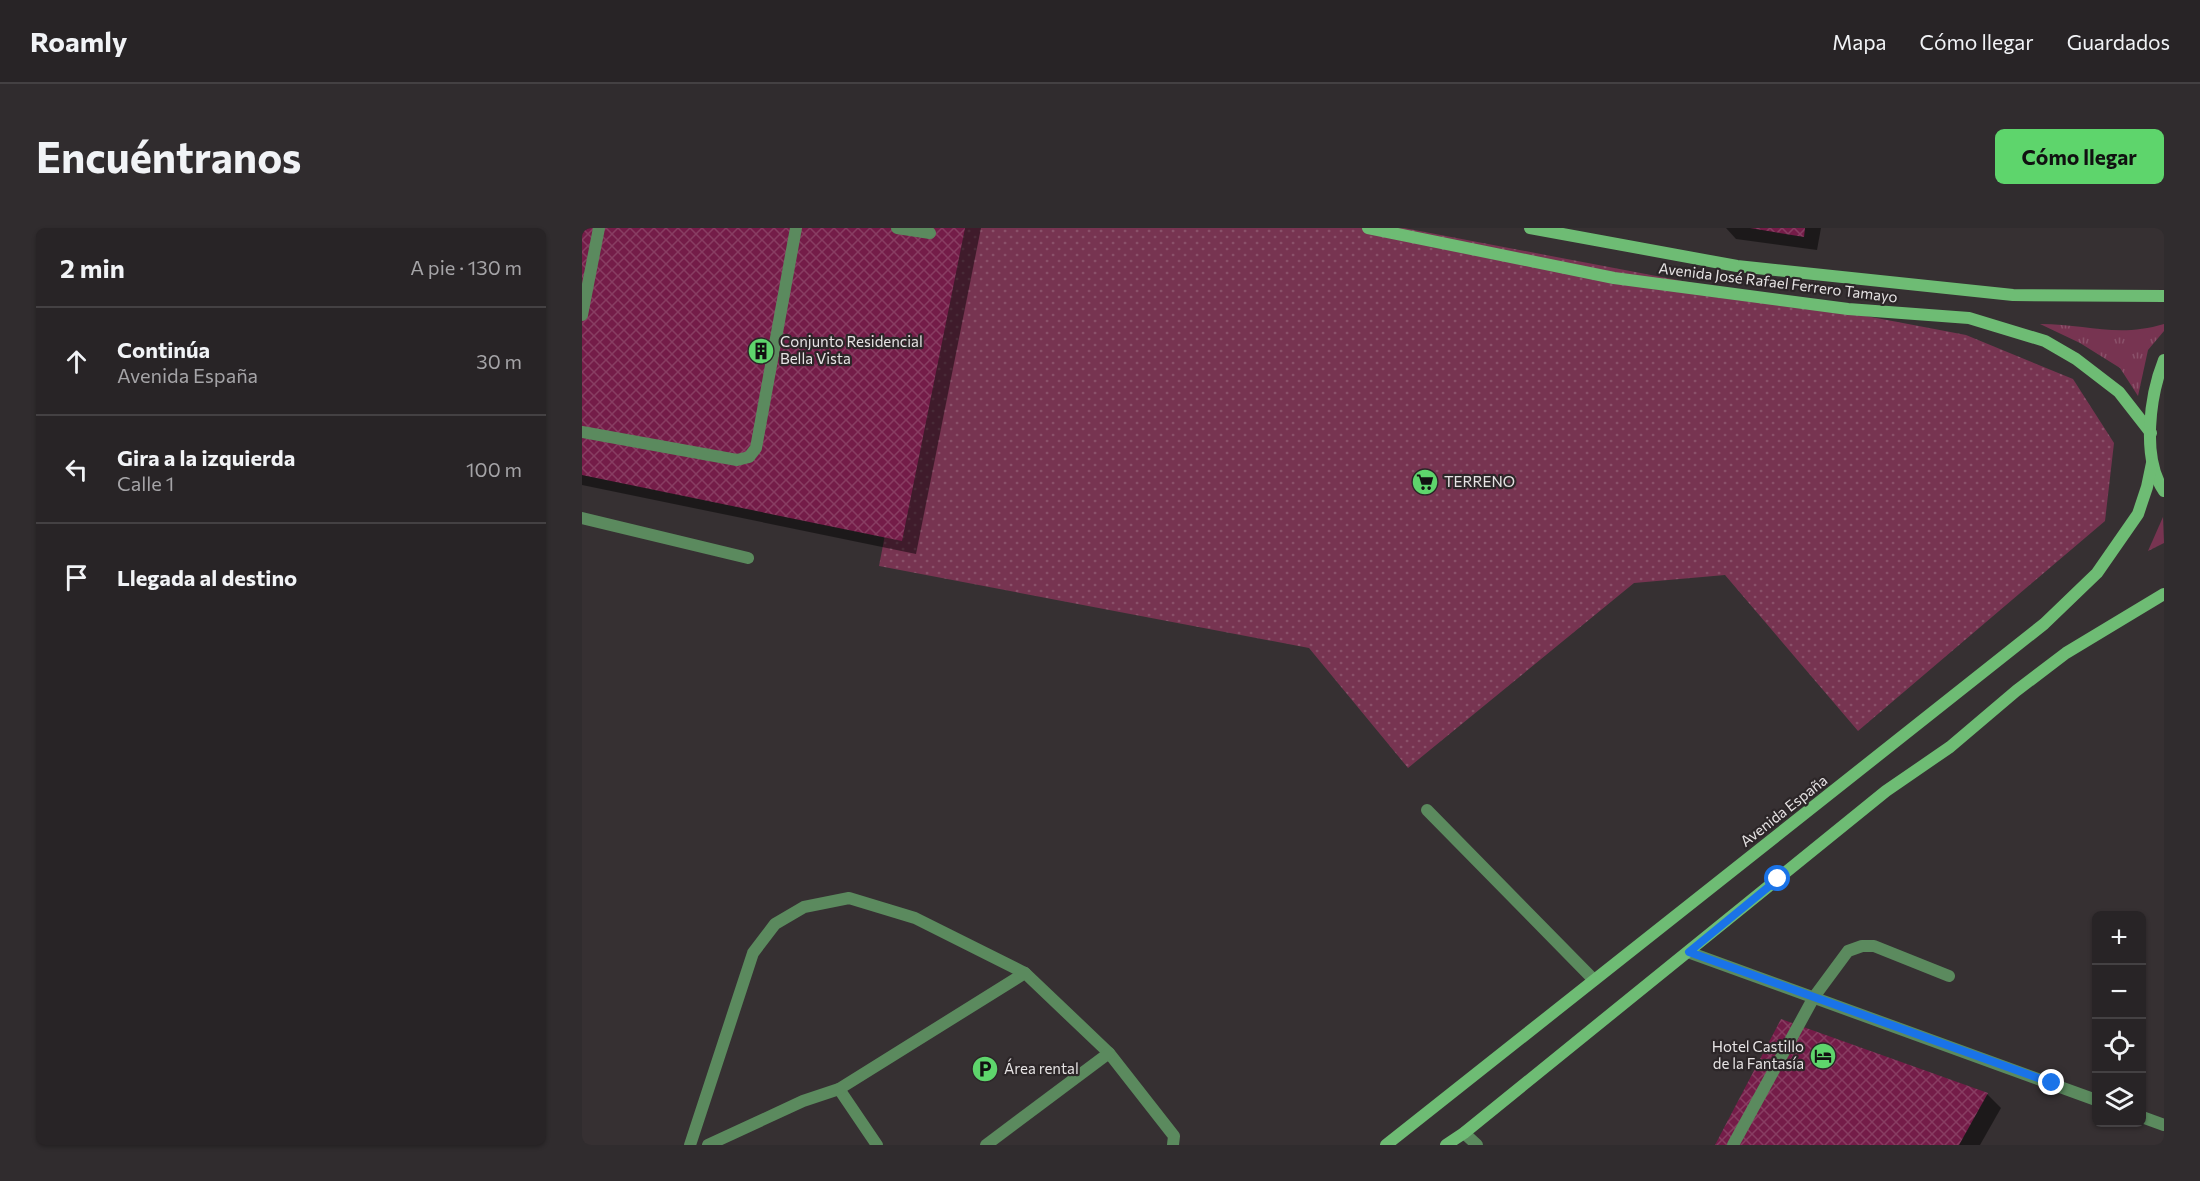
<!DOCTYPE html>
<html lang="es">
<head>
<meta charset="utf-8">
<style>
  body { margin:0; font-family:Commissioner,sans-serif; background:#302c2e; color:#f1f3f6 }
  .controls { position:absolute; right:18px; bottom:18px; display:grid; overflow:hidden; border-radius:9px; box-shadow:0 2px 4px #0004 }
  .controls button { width:54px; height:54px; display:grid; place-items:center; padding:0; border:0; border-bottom:2px solid #444143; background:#282426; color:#f1f3f6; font:30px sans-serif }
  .stop { position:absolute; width:18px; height:18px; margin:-14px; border:4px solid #1a73e8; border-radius:50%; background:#fff }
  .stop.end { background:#1a73e8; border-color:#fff; box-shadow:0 2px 6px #0008 }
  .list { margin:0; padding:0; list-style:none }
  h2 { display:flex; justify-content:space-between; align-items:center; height:78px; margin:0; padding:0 24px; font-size:26px }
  h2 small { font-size:20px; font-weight:400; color:#a5a4a7 }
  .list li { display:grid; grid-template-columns:39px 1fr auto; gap:18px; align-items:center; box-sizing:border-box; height:108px; padding:0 24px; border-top:2px solid #444143 }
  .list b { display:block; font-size:22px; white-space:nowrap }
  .list p { margin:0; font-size:20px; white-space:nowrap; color:#a5a4a7 }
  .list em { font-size:20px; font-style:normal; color:#a5a4a7 }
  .icon { flex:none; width:33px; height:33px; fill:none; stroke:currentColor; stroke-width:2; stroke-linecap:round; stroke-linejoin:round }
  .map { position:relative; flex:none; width:1582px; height:917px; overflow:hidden; border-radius:9px }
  header { display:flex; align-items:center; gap:36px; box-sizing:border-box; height:84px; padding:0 30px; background:#282426; border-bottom:2px solid #444143 }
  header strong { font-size:28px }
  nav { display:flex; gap:33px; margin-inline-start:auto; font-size:21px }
  .intro { display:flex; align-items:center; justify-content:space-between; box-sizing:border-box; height:144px; padding:0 36px }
  h1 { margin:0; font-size:42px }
  .button { padding:15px 27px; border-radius:9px; background:#5ed56c; color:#111; font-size:21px; font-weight:700 }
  main { display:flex; gap:36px; padding:0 36px }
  aside { flex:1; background:#282426; border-radius:9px; box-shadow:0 2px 4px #0004 }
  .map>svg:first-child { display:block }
  .grass { fill:url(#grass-dots) }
  .park { fill:url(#park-tufts) }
  .shadow { fill:#0007 }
  .building { fill:url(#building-cross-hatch) }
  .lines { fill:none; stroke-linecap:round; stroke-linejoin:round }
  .lane { stroke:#5b8a5e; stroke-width:12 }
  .street { stroke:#5b8a5e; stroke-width:12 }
  .secondary { stroke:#6ebc74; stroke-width:12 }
  .route { stroke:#1a73e8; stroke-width:8 }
  .labels { text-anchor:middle; stroke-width:4.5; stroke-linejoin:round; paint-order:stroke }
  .street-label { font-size:15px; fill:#e6e3e4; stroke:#2c2628 }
  .poi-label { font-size:15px; fill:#e6e3e4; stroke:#2c2628; text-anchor:start }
</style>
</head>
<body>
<header>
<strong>Roamly</strong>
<nav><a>Mapa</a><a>Cómo llegar</a><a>Guardados</a></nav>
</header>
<div class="intro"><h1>Encuéntranos</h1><a class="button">Cómo llegar</a></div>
<main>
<aside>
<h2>2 min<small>A pie · 130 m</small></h2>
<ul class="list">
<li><svg class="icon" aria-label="ahead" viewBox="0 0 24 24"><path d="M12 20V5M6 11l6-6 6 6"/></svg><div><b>Continúa</b><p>Avenida España</p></div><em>30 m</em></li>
<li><svg class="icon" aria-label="left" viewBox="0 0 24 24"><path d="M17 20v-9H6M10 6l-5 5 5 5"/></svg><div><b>Gira a la izquierda</b><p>Calle 1</p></div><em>100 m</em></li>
<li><svg class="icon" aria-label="arrive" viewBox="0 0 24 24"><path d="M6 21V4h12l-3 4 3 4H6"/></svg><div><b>Llegada al destino</b></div></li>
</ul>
</aside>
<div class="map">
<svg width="1582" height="917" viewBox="0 0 1582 917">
  <defs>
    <pattern id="grass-dots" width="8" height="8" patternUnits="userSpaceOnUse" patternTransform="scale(1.5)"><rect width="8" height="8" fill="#773451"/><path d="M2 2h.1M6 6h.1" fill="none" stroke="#8a516a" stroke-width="1.8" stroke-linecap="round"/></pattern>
    <pattern id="park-tufts" width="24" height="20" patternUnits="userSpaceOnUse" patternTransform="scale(1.5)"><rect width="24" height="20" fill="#773451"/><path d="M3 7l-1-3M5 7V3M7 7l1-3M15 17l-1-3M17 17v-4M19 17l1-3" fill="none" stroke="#8a516a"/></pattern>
    <pattern id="building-cross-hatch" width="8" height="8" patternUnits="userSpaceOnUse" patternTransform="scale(1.5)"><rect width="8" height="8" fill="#741c48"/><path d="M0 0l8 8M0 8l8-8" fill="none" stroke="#883d62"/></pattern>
  </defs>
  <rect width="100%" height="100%" fill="#363032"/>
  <polygon class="grass" points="362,0 822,0 1384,107 1491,151 1532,215 1523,293 1276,503 1143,347 1052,355 826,540 727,420 297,338"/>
  <g class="park">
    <path d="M 1458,96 C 1504,96 1536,110 1582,96 L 1582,103 L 1566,122 L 1556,168 L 1538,140 L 1498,115 Z"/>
    <polygon points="1581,289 1582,315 1566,323"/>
  </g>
  <g class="shadow">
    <polygon points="0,0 399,0 334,326 0,257"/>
    <polygon points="1144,0 1239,0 1235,22 1154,11"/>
    <polygon points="1199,793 1405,866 1419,880 1398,917 1135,917"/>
  </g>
  <g class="building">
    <polygon points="0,0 383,0 320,313 0,247"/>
    <polygon points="1168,0 1223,0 1222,9"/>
    <polygon points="1199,791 1406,865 1377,917 1133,917"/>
  </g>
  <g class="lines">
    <g class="lane">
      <polyline points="315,0 348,5"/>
      <polyline points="0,87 17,0"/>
      <polyline points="0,204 155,232 167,229 174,220 214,0"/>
      <polyline points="845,582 1012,752"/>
      <polyline points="257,861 295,917"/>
      <polyline points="108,917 171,725 193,696 222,679 267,670 333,690 443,745"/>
      <polyline points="126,917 221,873 257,861 443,745 527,825 592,908 591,917"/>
      <polyline points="404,917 527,825"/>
      <polyline points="1151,917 1232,769 1266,723 1280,718 1292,718 1367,748"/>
    </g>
    <g class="street">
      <polyline points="0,290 166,330"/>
      <polyline points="1106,724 1514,872"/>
      <polyline points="1560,889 1582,897"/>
      <polyline points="882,905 895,917"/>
    </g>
    <g class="secondary">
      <polyline points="786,0 1032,50 1266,81 1387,90 1463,113 1494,131 1537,164 1569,205"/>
      <polyline points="948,0 1155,38 1431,67 1582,68"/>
      <path d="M 1582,132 C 1568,167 1559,230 1582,263"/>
      <polyline points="804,917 1462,396 1515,345 1556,286 1565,259 1570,235"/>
      <polyline points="864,917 882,905 1304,563 1368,519 1434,463 1484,425 1582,366"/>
    </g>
  </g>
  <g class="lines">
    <polyline class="route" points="1196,651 1107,724 1470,855"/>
  </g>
  <defs>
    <symbol id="building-disc" viewBox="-11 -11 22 22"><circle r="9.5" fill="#5ed56c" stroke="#2c2628"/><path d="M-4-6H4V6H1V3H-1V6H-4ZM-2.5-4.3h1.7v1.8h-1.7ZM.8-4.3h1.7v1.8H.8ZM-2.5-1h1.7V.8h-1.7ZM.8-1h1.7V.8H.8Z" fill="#111"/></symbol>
    <symbol id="supermarket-disc" viewBox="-11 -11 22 22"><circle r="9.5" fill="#5ed56c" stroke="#2c2628"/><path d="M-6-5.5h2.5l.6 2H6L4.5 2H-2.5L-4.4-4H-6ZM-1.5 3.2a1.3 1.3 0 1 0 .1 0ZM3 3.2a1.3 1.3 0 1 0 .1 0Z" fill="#111"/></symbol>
    <symbol id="hotel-disc" viewBox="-11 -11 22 22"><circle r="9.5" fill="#5ed56c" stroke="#2c2628"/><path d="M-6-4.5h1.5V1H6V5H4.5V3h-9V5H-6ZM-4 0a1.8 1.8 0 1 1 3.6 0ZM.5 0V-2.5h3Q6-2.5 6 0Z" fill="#111"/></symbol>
    <symbol id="parking-disc" viewBox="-11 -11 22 22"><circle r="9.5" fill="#5ed56c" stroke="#2c2628"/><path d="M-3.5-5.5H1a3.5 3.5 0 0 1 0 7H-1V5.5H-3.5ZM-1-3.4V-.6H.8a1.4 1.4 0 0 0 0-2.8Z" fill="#111"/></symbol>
  </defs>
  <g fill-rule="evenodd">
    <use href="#building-disc" x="164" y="108" width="30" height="30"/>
    <use href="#supermarket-disc" x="828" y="239" width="30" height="30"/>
    <use href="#hotel-disc" x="1226" y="813" width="30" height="30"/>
    <use href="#parking-disc" x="388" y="826" width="30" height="30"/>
  </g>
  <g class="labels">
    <g class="street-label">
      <text transform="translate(1196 55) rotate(7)" y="5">Avenida José Rafael Ferrero Tamayo</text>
      <text transform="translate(1202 583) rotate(-38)" y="5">Avenida España</text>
    </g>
    <g class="poi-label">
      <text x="198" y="119">Conjunto Residencial<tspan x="198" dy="17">Bella Vista</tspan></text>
      <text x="862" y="259">TERRENO</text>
      <text x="1222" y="824" text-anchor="end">Hotel Castillo<tspan x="1222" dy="17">de la Fantasía</tspan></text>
      <text x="422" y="846">Área rental</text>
    </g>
  </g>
</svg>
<div class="controls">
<button>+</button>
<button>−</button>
<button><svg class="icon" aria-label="locate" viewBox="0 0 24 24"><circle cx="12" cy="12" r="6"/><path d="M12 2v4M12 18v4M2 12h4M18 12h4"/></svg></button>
<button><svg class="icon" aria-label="layers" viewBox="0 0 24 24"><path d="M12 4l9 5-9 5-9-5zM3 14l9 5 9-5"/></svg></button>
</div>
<div class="stop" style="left:1196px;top:651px"></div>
<div class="stop end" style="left:1470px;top:855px"></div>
</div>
</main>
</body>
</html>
